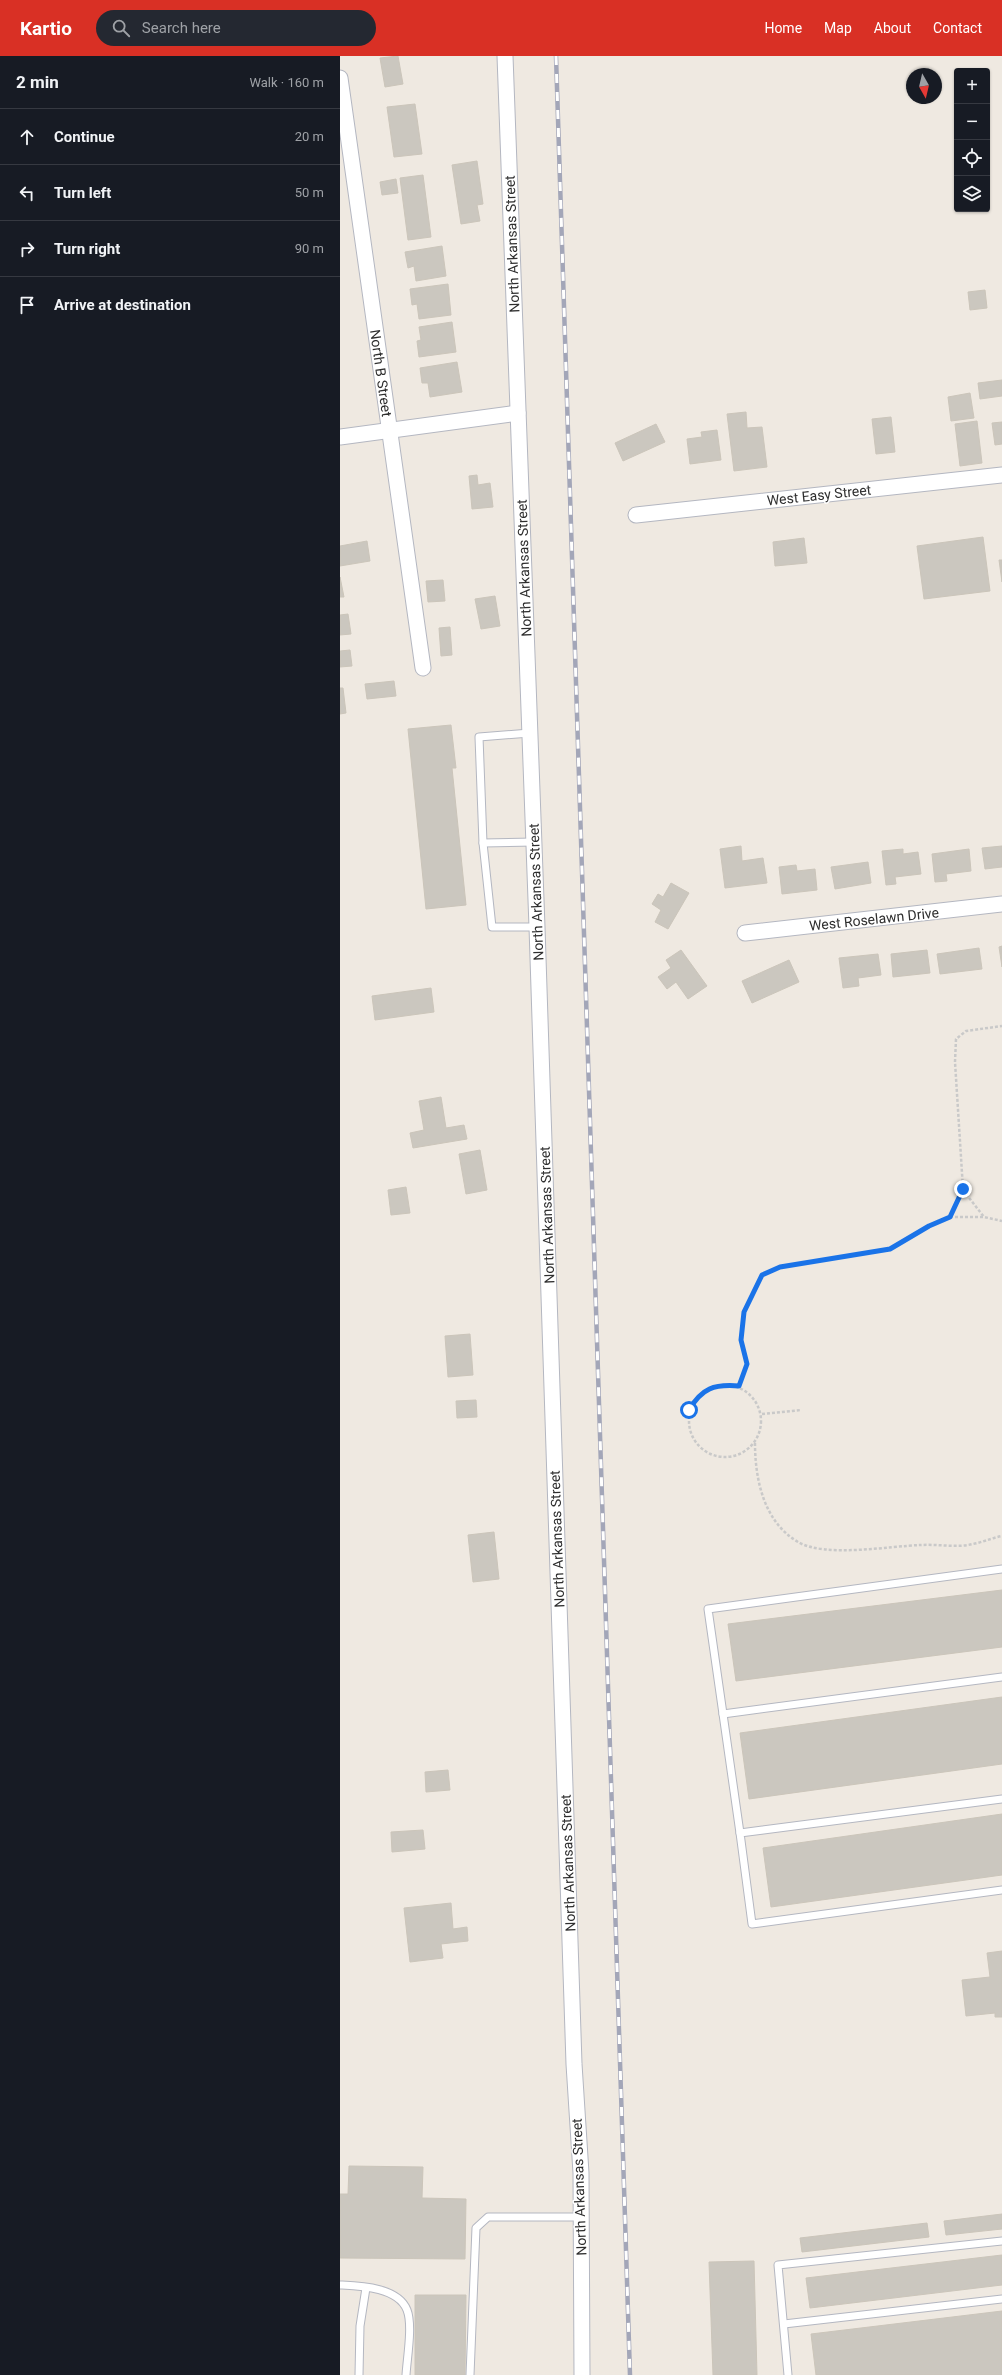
<!DOCTYPE html>
<html lang="en">
<head>
<meta charset="utf-8">
<style>
  body { margin:0; font-family:Roboto,sans-serif; background:#242831; color:#f1f3f6 }
  .controls { position:absolute; right:12px; top:12px; display:grid; overflow:hidden; border-radius:4px; box-shadow:0 1px 3px #0004 }
  .controls button { width:36px; height:36px; display:grid; place-items:center; padding:0; border:0; border-bottom:1px solid #363941; background:#171b24; color:#f1f3f6; font:20px sans-serif }
  .compass { position:absolute; left:566px; top:12px; width:36px; height:36px; border-radius:50%; background:#171b24; box-shadow:0 1px 3px #0004; rotate:172deg }
  .stop { position:absolute; width:12px; height:12px; margin:-9px; border:3px solid #1a73e8; border-radius:50%; background:#fff }
  .stop.end { background:#1a73e8; border-color:#fff; box-shadow:0 1px 4px #0008 }
  .list { margin:0; padding:0; list-style:none }
  h2 { display:flex; justify-content:space-between; align-items:center; height:52px; margin:0; padding:0 16px; font-size:17px }
  h2 small { font-size:13px; font-weight:400; color:#9ea1a6 }
  .list li { display:grid; grid-template-columns:26px 1fr auto; gap:12px; align-items:center; box-sizing:border-box; height:56px; padding:0 16px; border-top:1px solid #363941 }
  .list b { display:block; font-size:15px; white-space:nowrap }
  .list em { font-size:13px; font-style:normal; color:#9ea1a6 }
  .icon { flex:none; width:22px; height:22px; fill:none; stroke:currentColor; stroke-width:2; stroke-linecap:round; stroke-linejoin:round }
  .map { position:relative; flex:none; width:662px; height:2319px; overflow:hidden }
  header { display:flex; align-items:center; gap:24px; box-sizing:border-box; height:56px; padding:0 20px; background:#d93025; color:#fff }
  header strong { font-size:19px }
  nav { display:flex; gap:22px; margin-inline-start:auto; font-size:14px }
  .search { width:280px; height:36px; background:#242831; display:flex; align-items:center; gap:10px; box-sizing:border-box; padding:0 14px; border-radius:22px; color:#9ea1a6; font-size:15px }
  main { display:flex }
  aside { flex:1; background:#171b24 }
  .map>svg:first-child { display:block }
  .building { fill:#cbc7bf; stroke:#cbc5ba }
  .lines { fill:none; stroke-linecap:round; stroke-linejoin:round }
  .lane-casing { stroke:#b4b7c1; stroke-width:9 }
  .street-casing { stroke:#b4b7c1; stroke-width:17 }
  .path { stroke:#c9c9c9; stroke-width:2.5; stroke-dasharray:3 2; stroke-linecap:butt }
  .lane { stroke:#fff; stroke-width:7 }
  .street { stroke:#fff; stroke-width:15 }
  .rail-casing { stroke:#a3a6b8; stroke-width:4.5 }
  .rail { stroke:#fff; stroke-width:3; stroke-dasharray:9; stroke-linecap:butt }
  .route { stroke:#1a73e8; stroke-width:5 }
  .labels { text-anchor:middle; stroke-width:3; stroke-linejoin:round; paint-order:stroke }
  .street-label { font-size:14px; fill:#2e2e2e; stroke:#fff }
</style>
</head>
<body>
<header>
<strong>Kartio</strong>
<div class="search"><svg class="icon" aria-label="search" viewBox="0 0 24 24"><circle cx="10" cy="10" r="6"/><path d="M15 15l6 6"/></svg>Search here</div>
<nav><a>Home</a><a>Map</a><a>About</a><a>Contact</a></nav>
</header>
<main>
<aside>
<h2>2 min<small>Walk · 160 m</small></h2>
<ul class="list">
<li><svg class="icon" aria-label="ahead" viewBox="0 0 24 24"><path d="M12 20V5M6 11l6-6 6 6"/></svg><div><b>Continue</b></div><em>20 m</em></li>
<li><svg class="icon" aria-label="left" viewBox="0 0 24 24"><path d="M17 20v-9H6M10 6l-5 5 5 5"/></svg><div><b>Turn left</b></div><em>50 m</em></li>
<li><svg class="icon" aria-label="right" viewBox="0 0 24 24"><path d="M7 20v-9h11M14 6l5 5-5 5"/></svg><div><b>Turn right</b></div><em>90 m</em></li>
<li><svg class="icon" aria-label="arrive" viewBox="0 0 24 24"><path d="M6 21V4h12l-3 4 3 4H6"/></svg><div><b>Arrive at destination</b></div></li>
</ul>
</aside>
<div class="map">
<svg width="662" height="2319" viewBox="0 0 662 2319">
  <rect width="100%" height="100%" fill="#efe9e1"/>
  <g class="building">
    <polygon points="58,0 63,28 45,31 40,2"/>
    <polygon points="75,48 82,98 54,101 47,51"/>
    <polygon points="137,105 143,148 137,149 140,165 121,168 112,109"/>
    <polygon points="83,119 91,181 68,184 60,122"/>
    <polygon points="56,123 58,137 42,139 40,126"/>
    <polygon points="102,190 106,220 76,225 74,210 68,212 65,196"/>
    <polygon points="108,228 111,259 79,263 77,248 72,249 70,233"/>
    <polygon points="645,234 647,252 630,254 628,236"/>
    <polygon points="112,266 116,296 79,301 77,285 81,284 79,271"/>
    <polygon points="117,306 122,336 90,341 88,327 82,327 80,312"/>
    <polygon points="662,324 662,340 640,343 638,327"/>
    <polygon points="630,337 634,362 611,365 608,341"/>
    <polygon points="406,356 407,372 422,371 427,411 394,415 387,358"/>
    <polygon points="551,361 555,396 536,398 532,363"/>
    <polygon points="637,365 642,407 620,410 615,368"/>
    <polygon points="662,366 662,388 655,389 652,367"/>
    <polygon points="316,368 325,386 283,405 275,387"/>
    <polygon points="377,374 381,404 350,408 347,383 362,381 361,376"/>
    <polygon points="137,419 138,429 150,427 153,451 132,453 129,420"/>
    <polygon points="643,481 650,535 584,543 577,490"/>
    <polygon points="464,482 467,507 435,510 433,486"/>
    <polygon points="27,485 30,505 0,510 0,490"/>
    <polygon points="659,504 662,504 662,526"/>
    <polygon points="0,521 4,541 0,541"/>
    <polygon points="103,524 105,545 88,546 86,525"/>
    <polygon points="155,540 160,570 141,573 135,543"/>
    <polygon points="8,558 11,578 0,579 0,559"/>
    <polygon points="110,571 112,599 101,600 99,572"/>
    <polygon points="10,594 12,610 0,611 0,595"/>
    <polygon points="54,625 56,640 27,643 25,628"/>
    <polygon points="0,632 3,632 6,657 0,658"/>
    <polygon points="111,669 116,712 112,712 126,849 86,853 68,673"/>
    <polygon points="401,790 402,805 423,802 427,827 385,832 380,793"/>
    <polygon points="662,790 662,811 645,813 642,792"/>
    <polygon points="563,793 563,798 578,796 581,818 555,821 556,828 546,829 542,795"/>
    <polygon points="629,793 631,815 606,818 607,825 595,826 592,798"/>
    <polygon points="528,806 531,827 495,833 491,811"/>
    <polygon points="456,809 457,815 475,813 477,834 442,838 439,811"/>
    <polygon points="331,827 349,837 328,873 315,866 321,854 312,848 318,838 323,841"/>
    <polygon points="662,890 662,911 659,891"/>
    <polygon points="639,892 642,913 600,918 597,898"/>
    <polygon points="341,894 367,930 348,943 336,926 327,933 318,921 331,912 326,904"/>
    <polygon points="587,894 590,917 553,921 551,898"/>
    <polygon points="538,898 541,919 518,922 519,930 503,932 499,902"/>
    <polygon points="449,904 459,926 412,947 402,925"/>
    <polygon points="91,932 94,956 35,964 32,940"/>
    <polygon points="101,1041 106,1072 124,1069 127,1083 73,1092 70,1077 84,1074 79,1045"/>
    <polygon points="140,1094 147,1134 126,1138 119,1098"/>
    <polygon points="66,1131 70,1157 51,1159 48,1134"/>
    <polygon points="130,1278 133,1319 108,1321 105,1280"/>
    <polygon points="136,1344 137,1361 117,1362 116,1345"/>
    <polygon points="154,1476 159,1523 133,1526 128,1479"/>
    <polygon points="662,1534 662,1591 396,1625 388,1568"/>
    <polygon points="662,1641 662,1708 409,1743 400,1677"/>
    <polygon points="108,1714 110,1734 86,1736 85,1716"/>
    <polygon points="662,1758 662,1819 431,1851 423,1792"/>
    <polygon points="83,1774 85,1793 52,1796 51,1776"/>
    <polygon points="111,1847 113,1873 127,1871 128,1885 101,1888 103,1902 70,1906 64,1852"/>
    <polygon points="662,1895 662,1961 655,1961 655,1957 626,1960 622,1924 650,1921 647,1897"/>
    <polygon points="9,2110 83,2111 82,2142 126,2143 125,2203 0,2202 0,2138 8,2138"/>
    <polygon points="662,2158 662,2173 606,2179 604,2165"/>
    <polygon points="587,2167 589,2181 462,2196 460,2182"/>
    <polygon points="662,2199 662,2229 470,2252 466,2222"/>
    <polygon points="414,2205 417,2319 373,2319 369,2206"/>
    <polygon points="75,2239 126,2239 125,2319 75,2319"/>
    <polygon points="662,2255 662,2319 476,2319 471,2278"/>
  </g>
  <g class="lines">
    <defs>
      <g id="lane">
        <polyline points="190,677 139,681 143,787 152,871 197,871"/>
        <polyline points="143,787 194,786"/>
        <polyline points="383,1658 662,1621"/>
        <polyline points="662,1743 400,1777 412,1868 662,1834"/>
        <polyline points="400,1777 368,1553 662,1513"/>
        <path d="M 0,2229 C 20,2230 58,2231 67,2254 C 73,2269 67,2302 66,2319"/>
        <polyline points="444,2268 662,2243"/>
        <polyline points="19,2319 20,2270 26,2232"/>
        <polyline points="130,2319 136,2172 148,2161 241,2161"/>
        <polyline points="448,2319 438,2209 662,2185"/>
      </g>
      <g id="street">
        <polyline points="165,0 197,871 234,2008 241,2117 242,2319"/>
        <polyline points="0,22 83,612"/>
        <polyline points="0,381 178,357"/>
        <polyline points="296,459 662,419"/>
        <polyline points="405,877 662,848"/>
      </g>
    </defs>
    <use href="#lane" class="lane-casing"/>
    <use href="#street" class="street-casing"/>
    <g class="path">
      <polyline points="623,1134 644,1161"/>
      <polyline points="610,1161 644,1161 662,1165"/>
      <circle cx="385" cy="1365" r="36"/>
      <polyline points="399,1330 407,1308 401,1284 404,1256 422,1219 439,1211 550,1193 589,1170 610,1161 623,1133 615,1006 616,983 626,975 662,970"/>
      <polyline points="422,1358 461,1354"/>
      <path d="M 415,1387 C 415,1424 424,1466 458,1486 C 485,1502 550,1490 581,1489 C 598,1488 617,1492 633,1488 C 643,1486 652,1482 662,1480"/>
    </g>
    <use href="#lane" class="lane"/>
    <use href="#street" class="street"/>
    <defs>
      <polyline id="rail" points="216,0 290,2319"/>
    </defs>
    <use href="#rail" class="rail-casing"/>
    <use href="#rail" class="rail"/>
  </g>
  <g class="lines">
    <path class="route" d="M 349,1354 C 362,1332 374,1328 399,1330 L 407,1308 L 401,1284 L 404,1256 L 422,1219 L 440,1211 L 550,1193 L 589,1170 L 610,1161 L 623,1133"/>
  </g>
  <g class="labels">
    <g class="street-label">
      <text transform="translate(172 188) rotate(-92)" y="5">North Arkansas Street</text>
      <text transform="translate(41 317) rotate(82)" y="5">North B Street</text>
      <text transform="translate(479 439) rotate(-6)" y="5">West Easy Street</text>
      <text transform="translate(184 512) rotate(-92)" y="5">North Arkansas Street</text>
      <text transform="translate(196 836) rotate(-92)" y="5">North Arkansas Street</text>
      <text transform="translate(534 863) rotate(-6)" y="5">West Roselawn Drive</text>
      <text transform="translate(207 1159) rotate(-92)" y="5">North Arkansas Street</text>
      <text transform="translate(217 1483) rotate(-92)" y="5">North Arkansas Street</text>
      <text transform="translate(228 1807) rotate(-92)" y="5">North Arkansas Street</text>
      <text transform="translate(239 2131) rotate(-92)" y="5">North Arkansas Street</text>
    </g>
  </g>
</svg>
<div class="controls">
<button>+</button>
<button>−</button>
<button><svg class="icon" aria-label="locate" viewBox="0 0 24 24"><circle cx="12" cy="12" r="6"/><path d="M12 2v4M12 18v4M2 12h4M18 12h4"/></svg></button>
<button><svg class="icon" aria-label="layers" viewBox="0 0 24 24"><path d="M12 4l9 5-9 5-9-5zM3 14l9 5 9-5"/></svg></button>
</div>
<svg class="compass" viewBox="-18 -18 36 36"><path d="M0-13l5 13h-10z" fill="#e53935"/><path d="M0 13l5-13h-10z" fill="#9ea1a6"/></svg>
<div class="stop" style="left:349px;top:1354px"></div>
<div class="stop end" style="left:623px;top:1133px"></div>
</div>
</main>
</body>
</html>
